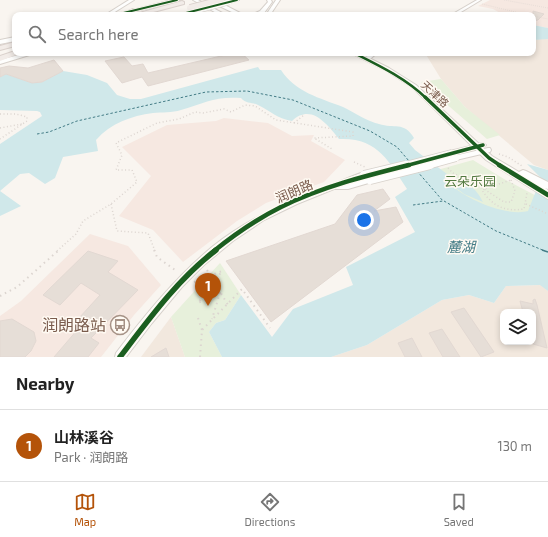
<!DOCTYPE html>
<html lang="en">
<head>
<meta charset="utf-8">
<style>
  body { margin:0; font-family:"Exo 2","Noto Sans SC",sans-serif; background:#f6f6f6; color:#222 }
  .controls { position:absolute; right:12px; bottom:12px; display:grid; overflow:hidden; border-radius:8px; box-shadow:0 2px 6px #0003 }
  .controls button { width:36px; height:36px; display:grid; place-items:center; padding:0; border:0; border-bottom:1px solid #e0e0e0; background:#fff; color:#222; font:20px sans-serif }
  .you { position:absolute; left:364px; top:220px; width:14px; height:14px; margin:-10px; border:3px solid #fff; border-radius:50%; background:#1a73e8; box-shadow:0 0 0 6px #1a73e833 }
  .badge { display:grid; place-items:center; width:26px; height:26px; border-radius:50%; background:#b45309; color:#fff; font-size:13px; font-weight:700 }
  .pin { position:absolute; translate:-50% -33px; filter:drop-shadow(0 1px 2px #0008) }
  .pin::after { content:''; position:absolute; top:21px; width:14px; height:12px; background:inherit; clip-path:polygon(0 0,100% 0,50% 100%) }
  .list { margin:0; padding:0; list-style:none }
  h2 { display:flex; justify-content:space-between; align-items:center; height:52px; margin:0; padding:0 16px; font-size:17px }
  h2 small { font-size:13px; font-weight:400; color:#767676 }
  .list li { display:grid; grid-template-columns:26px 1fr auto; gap:12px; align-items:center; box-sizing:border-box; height:72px; padding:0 16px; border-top:1px solid #e0e0e0 }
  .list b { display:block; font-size:15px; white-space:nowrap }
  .list p { margin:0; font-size:13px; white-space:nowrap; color:#767676 }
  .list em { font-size:13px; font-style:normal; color:#767676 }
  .icon { flex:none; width:22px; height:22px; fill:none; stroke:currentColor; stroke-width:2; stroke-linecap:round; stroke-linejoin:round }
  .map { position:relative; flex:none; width:548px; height:357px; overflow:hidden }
  .search { position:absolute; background:#fff; box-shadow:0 2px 6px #0003; left:12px; right:12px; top:12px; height:44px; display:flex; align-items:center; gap:10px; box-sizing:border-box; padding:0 14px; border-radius:8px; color:#767676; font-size:15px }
  .sheet { height:124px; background:#fff }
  nav { display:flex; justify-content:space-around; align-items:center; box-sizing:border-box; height:56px; border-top:1px solid #e0e0e0; background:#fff; font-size:11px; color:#767676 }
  nav a { display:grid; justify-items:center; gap:2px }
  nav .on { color:#b45309 }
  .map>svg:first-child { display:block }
  .residential { fill:#f2e8de; fill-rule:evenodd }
  .commercial { fill:#f6e8e1 }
  .green { fill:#e7f0db }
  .water { fill:#d0e8ea }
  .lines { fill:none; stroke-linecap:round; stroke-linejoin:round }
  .ferry-far1 { stroke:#437c86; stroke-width:1; stroke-dasharray:2.5 2; stroke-linecap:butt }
  .ferry { stroke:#437c86; stroke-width:1.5; stroke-dasharray:7 5.5; stroke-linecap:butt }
  .building { fill:#e6ded7; stroke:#e2d8d2 }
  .minor-casing { stroke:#d7d1cb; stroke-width:2 }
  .tertiary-casing { stroke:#d7d1cb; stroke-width:2 }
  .trunk-casing { stroke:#dad1cc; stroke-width:2 }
  .path-far2 { stroke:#dcd5d0; stroke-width:1; stroke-dasharray:0.5 1.5; stroke-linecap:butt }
  .path-far1 { stroke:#dcd5d0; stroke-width:1.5; stroke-dasharray:1 2.5; stroke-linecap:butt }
  .path { stroke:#dcd5d0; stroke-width:2; stroke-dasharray:1.5 4; stroke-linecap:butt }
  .minor { fill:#fefefd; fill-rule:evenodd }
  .tertiary { fill:#fefefd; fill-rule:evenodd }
  .trunk { fill:#f2ece8; fill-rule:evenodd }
  .minor-bridge-far1-casing { stroke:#d7d1cb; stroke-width:8; stroke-linecap:butt }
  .minor-bridge-casing { stroke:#d7d1cb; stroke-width:10; stroke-linecap:butt }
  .tertiary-bridge-casing { stroke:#d7d1cb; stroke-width:6; stroke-linecap:butt }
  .trunk-bridge-casing { stroke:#dad1cc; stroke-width:8; stroke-linecap:butt }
  .minor-bridge-far1 { stroke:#fefefd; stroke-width:6 }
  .minor-bridge { stroke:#fefefd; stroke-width:8 }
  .tertiary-bridge { stroke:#fefefd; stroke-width:5 }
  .trunk-bridge { stroke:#f2ece8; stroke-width:6 }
  .cycleway-far4-casing { stroke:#fffaf3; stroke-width:3.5 }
  .cycleway-far3-casing { stroke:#fffaf3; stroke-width:4 }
  .cycleway-far2-casing { stroke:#fffaf3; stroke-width:5.5 }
  .cycleway-far1-casing { stroke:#fffaf3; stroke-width:7 }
  .cycleway-casing { stroke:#fffaf3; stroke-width:8 }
  .cycleway-far4 { stroke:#1b5e20; stroke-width:2 }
  .cycleway-far3 { stroke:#1b5e20; stroke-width:2.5 }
  .cycleway-far2 { stroke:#1b5e20; stroke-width:3.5 }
  .cycleway-far1 { stroke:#1b5e20; stroke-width:4.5 }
  .cycleway { stroke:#1b5e20; stroke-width:5.5 }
  .labels { text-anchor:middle; stroke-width:3; stroke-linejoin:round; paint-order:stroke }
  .far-street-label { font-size:11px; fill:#7a5c4d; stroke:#fffaf3 }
  .park-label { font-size:13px; fill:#537a41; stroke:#fffaf3 }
  .street-label { font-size:13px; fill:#7a5c4d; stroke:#fffaf3 }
  .water-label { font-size:14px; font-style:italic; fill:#437c86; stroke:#fffaf3 }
  .near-poi-label { font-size:16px; fill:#7a5c4d; stroke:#fffaf3; text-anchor:end }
</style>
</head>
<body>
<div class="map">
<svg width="548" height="357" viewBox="0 0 548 357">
  <rect width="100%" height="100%" fill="#f9f5f0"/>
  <g class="residential">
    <polygon points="541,39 548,39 548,170 534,165 465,107 441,79 425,53 533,53 533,40"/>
    <path d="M 541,285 L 548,291 L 548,357 L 331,357 L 367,345 L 442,300 L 469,295 L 494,303 L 506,286 ZM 503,312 L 533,312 L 533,342 L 503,342 Z"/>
    <polygon points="171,317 185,357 141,357"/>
  </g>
  <g class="commercial">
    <polygon points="490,0 548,0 548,28 533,25 533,15 504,15 493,9 478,6"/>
    <polygon points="224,118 268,123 292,136 314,135 311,141 345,160 324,182 266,203 237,221 183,262 153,230 119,216 151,176 122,147 167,125 216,121"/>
    <polygon points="90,234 128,246 161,285 134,315 101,357 0,357 0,316 21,301"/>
  </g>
  <g class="green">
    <polygon points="441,79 465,107 500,135 487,139 421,82"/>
    <polygon points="473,160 504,179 548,202 548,232 459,197 430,172"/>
    <polygon points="220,263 241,295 225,320 216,323 209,332 222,357 185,357 171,317"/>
  </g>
  <g class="water">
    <polygon points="533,25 548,28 548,39 533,40"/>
    <path d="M 258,67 L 260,70 L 281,70 C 295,92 320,98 343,107 C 355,113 367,121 379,124 C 394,129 404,121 414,138 L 409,143 L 415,150 L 447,174 L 444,174 C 461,178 475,185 483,202 L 464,194 L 447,181 C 462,198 506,217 528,211 L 541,178 L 527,164 L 548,170 L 548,291 L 540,285 L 506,286 L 494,303 L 469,295 L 442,300 L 367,345 L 331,357 L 222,357 L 209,332 L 216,323 L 225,320 L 241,295 L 272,337 L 293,309 L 353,285 L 346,267 L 415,232 L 395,197 L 407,189 C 389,161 377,137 339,139 C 327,124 311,103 292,121 C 276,118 272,112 258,105 C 252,102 246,104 241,98 C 215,96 205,103 181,110 C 172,113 162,112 153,113 C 131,116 111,123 96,140 L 98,151 L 63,157 L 55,178 L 45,184 L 29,173 L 20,174 L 0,191 L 21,206 L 0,216 L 0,144 L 42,116 L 40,112 L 37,111 L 0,110 L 0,77 L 6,74 L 32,83 L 42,82 L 63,71 L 87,75 L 107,83 L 117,95 L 130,99 L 141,99 Z"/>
  </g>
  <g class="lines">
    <g class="ferry-far1">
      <polyline points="37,134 49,132 77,121 206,92 247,91 293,100 370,131 397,147 409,161"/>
      <polyline points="444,201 496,231 545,251"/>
      <polyline points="413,205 443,201 417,171"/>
    </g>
    <polyline class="ferry" points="542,250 548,252"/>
  </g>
  <g class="building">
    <polygon points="533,11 544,14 538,20 533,21"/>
    <polygon points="234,53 241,53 249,60 148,86 142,77 122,83 105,61 124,57 132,66 143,64 148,73"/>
    <polygon points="54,60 63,71 42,82 32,83 6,74 0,77 0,68 9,66 28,68"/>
    <polygon points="383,189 390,199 374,211 396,207 403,222 271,322 226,261 335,224 357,195"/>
    <polygon points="88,251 118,261 108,272 138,290 91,338 99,343 88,357 54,357 84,322 79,318 100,295 81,283 60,305 43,295"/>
    <polygon points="535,299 537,305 547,348 533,344 533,312 523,312 520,301 533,304 533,300"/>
    <polygon points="464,308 494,352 481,357 451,312"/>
    <polygon points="12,319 34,332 36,341 31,351 25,357 0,357 0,321"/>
    <polygon points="442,329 460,357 443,357 429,333"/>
    <polygon points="412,338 422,357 405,357 398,343"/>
    <polygon points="166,348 169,357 151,357"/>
  </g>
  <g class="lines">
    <defs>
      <g id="minor">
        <polygon points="477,0 481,0 456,15 451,15"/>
        <polygon points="372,53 377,53 370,59 366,59 366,57"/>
        <polygon points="483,143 486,145 485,146 452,155 449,153 450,151"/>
        <polygon points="488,148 490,148 491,150 490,152 456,160 453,158 454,156"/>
        <path d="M 364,172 L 367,175 L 366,177 L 351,182 L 370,177 L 374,180 L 372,182 L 348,189 L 334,189 L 297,204 L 264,220 L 233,241 L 204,265 L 182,287 L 152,323 L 126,357 L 115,357 L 116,353 C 145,315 175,278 212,247 C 247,219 288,201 330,185 C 341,181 352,176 364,172 Z"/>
      </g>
      <g id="tertiary">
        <polygon points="129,0 134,0 110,15 105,15"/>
        <polygon points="172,0 180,0 121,15 113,15"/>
        <polygon points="193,0 198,0 226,15 220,15"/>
        <polygon points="212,0 215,0 244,15 238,15 211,2"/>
        <polygon points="232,0 239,0 229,3 227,2"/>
        <polygon points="267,0 271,0 272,2 264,13 251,15 260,11 268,2"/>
        <polygon points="276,0 280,0 270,15 266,15"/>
        <polygon points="195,10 197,12 184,15 176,15"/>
        <polygon points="15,37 15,41 0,44 0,40"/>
        <polygon points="26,53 36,53 0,64 0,60"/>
        <polygon points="351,53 359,53 389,68 416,85 492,156 519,172 523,170 526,171 548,182 548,189 545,188 548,190 548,199 486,160 412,87 385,70"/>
      </g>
      <g id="trunk">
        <polygon points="182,1 184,2 184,4 142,15 132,15"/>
        <path d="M 133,9 L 136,11 C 132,15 126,15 120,15 Z"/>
        <polygon points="15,42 15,46 0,50 0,46"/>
        <polygon points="15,51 15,53 21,53 0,61 0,56"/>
      </g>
    </defs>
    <use href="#minor" class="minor-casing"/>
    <use href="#tertiary" class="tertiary-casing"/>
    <use href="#trunk" class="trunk-casing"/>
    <g class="path-far2">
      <polyline points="504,0 548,8"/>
      <polyline points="482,4 528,15"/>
      <polyline points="533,16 548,19"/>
    </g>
    <g class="path-far1">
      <polyline points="0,114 16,114 27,117 27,121 0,139"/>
      <polyline points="294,123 304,115"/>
      <polyline points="0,128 22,124"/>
      <polyline points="499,154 508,157 522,166"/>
      <polyline points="354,162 365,167"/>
      <polyline points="448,168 453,173 484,189"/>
      <polygon points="511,180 515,191 511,202 504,202 484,189"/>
      <path d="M 484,189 L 482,190 C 492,206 505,212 524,209 L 527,193"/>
      <polyline points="111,204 117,231 148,233 155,251"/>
      <polyline points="526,204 548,214"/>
      <polyline points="57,251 76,234 83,221 111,204 137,182 132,170 116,170 122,155 116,143 157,123 179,119 195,112 203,113 224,109 231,112 245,105 255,106 276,120 353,132 353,136 314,138 332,149"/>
    </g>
    <g class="path">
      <polyline points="154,250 157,257 175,270"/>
      <polyline points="207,270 228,305"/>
      <polyline points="194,282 222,271 198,303 220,293 212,319"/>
      <polyline points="0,296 17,287 59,250"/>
      <polyline points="198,318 202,330"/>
      <polyline points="200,357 202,330 242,289 270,328"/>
    </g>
    <use href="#minor" class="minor"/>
    <use href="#tertiary" class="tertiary"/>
    <use href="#trunk" class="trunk"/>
    <defs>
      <g id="minor-bridge-far1">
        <polyline points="402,166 452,153"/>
        <polyline points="427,166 456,158"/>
      </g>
      <g id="minor-bridge">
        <polyline points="364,175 406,165"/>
        <polyline points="370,180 430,165"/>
      </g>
      <polyline id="tertiary-bridge" points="195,11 229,2"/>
      <polyline id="trunk-bridge" points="190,8 221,0"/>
    </defs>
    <use href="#minor-bridge-far1" class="minor-bridge-far1-casing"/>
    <use href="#minor-bridge" class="minor-bridge-casing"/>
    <use href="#tertiary-bridge" class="tertiary-bridge-casing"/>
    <use href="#trunk-bridge" class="trunk-bridge-casing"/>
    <use href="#minor-bridge-far1" class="minor-bridge-far1"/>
    <use href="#minor-bridge" class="minor-bridge"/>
    <use href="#tertiary-bridge" class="tertiary-bridge"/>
    <use href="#trunk-bridge" class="trunk-bridge"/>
    <defs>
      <g id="cycleway-far4">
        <polyline points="115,15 177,0"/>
        <polyline points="178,15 237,0"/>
      </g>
      <path id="cycleway-far3" d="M 354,53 C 380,66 405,78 426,98"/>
      <g id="cycleway-far2">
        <polyline points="425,97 489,158 501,166"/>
        <polyline points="405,166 483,145"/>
      </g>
      <g id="cycleway-far1">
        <polyline points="499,165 548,195"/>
        <path d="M 214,251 C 235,234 257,219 281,207 C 321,187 365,176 409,165"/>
      </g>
      <path id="cycleway" d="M 120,357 C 149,319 178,279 216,250"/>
    </defs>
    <use href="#cycleway-far4" class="cycleway-far4-casing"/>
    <use href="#cycleway-far3" class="cycleway-far3-casing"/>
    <use href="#cycleway-far2" class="cycleway-far2-casing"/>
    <use href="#cycleway-far1" class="cycleway-far1-casing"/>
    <use href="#cycleway" class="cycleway-casing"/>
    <use href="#cycleway-far4" class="cycleway-far4"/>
    <use href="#cycleway-far3" class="cycleway-far3"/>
    <use href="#cycleway-far2" class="cycleway-far2"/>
    <use href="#cycleway-far1" class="cycleway-far1"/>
    <use href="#cycleway" class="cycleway"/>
  </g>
  <defs>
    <symbol id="bus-ring" viewBox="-11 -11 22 22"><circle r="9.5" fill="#fffaf3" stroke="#a69286" stroke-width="1.5"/><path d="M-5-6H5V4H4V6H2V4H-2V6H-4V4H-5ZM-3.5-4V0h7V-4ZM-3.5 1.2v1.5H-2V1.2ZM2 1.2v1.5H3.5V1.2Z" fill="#a69286"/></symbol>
  </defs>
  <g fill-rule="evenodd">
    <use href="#bus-ring" x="109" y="314" width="22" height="22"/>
  </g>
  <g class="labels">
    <g class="far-street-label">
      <text transform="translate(435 94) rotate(43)" y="4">天津路</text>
    </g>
    <g class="park-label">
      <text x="470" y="186">云朵乐园</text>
    </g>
    <g class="street-label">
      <text transform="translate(294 191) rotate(-23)" y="5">润朗路</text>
    </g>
    <g class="water-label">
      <text x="461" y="252">麓湖</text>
    </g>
    <g class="near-poi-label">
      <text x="106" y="331">润朗路站</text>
    </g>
  </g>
</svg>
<div class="controls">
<button><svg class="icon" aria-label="layers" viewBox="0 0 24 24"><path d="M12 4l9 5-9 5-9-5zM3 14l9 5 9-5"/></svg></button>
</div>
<div class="you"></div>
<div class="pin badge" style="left:208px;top:306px">1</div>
<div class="search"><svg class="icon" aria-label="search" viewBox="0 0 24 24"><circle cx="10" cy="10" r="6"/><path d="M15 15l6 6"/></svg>Search here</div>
</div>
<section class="sheet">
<h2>Nearby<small></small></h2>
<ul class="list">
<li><span class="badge">1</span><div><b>山林溪谷</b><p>Park · 润朗路</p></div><em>130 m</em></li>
</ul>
</section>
<nav>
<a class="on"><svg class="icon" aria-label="map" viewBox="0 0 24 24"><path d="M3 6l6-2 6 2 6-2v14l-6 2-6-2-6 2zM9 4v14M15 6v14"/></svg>Map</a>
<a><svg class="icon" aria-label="directions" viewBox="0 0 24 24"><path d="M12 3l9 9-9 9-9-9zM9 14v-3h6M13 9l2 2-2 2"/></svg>Directions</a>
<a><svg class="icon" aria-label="saved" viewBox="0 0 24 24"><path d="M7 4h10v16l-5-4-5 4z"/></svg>Saved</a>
</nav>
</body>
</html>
